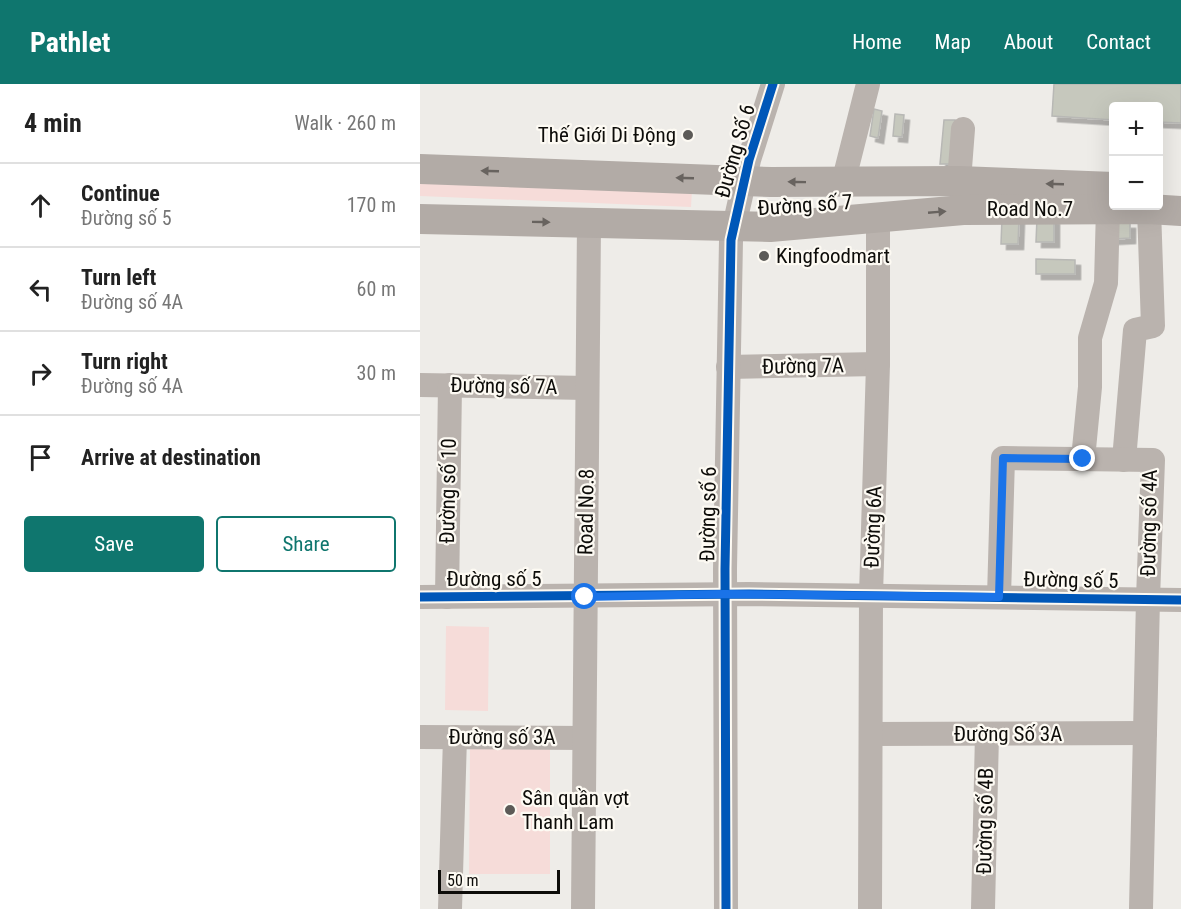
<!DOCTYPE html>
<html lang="en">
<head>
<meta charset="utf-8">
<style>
  body { margin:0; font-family:"Roboto Condensed",sans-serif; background:#f6f6f6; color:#222 }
  .controls { position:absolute; right:18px; top:18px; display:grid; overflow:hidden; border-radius:6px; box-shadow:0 6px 24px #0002 }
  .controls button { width:54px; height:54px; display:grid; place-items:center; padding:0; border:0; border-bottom:2px solid #e0e0e0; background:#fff; color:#222; font:30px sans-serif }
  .scale { position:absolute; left:18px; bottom:15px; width:122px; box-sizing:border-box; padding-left:6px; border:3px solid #0d0c09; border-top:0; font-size:16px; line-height:21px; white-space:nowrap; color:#0d0c09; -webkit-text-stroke:4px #fdfaf3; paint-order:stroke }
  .stop { position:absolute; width:18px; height:18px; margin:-14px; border:4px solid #1a73e8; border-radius:50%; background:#fff }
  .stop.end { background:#1a73e8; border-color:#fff; box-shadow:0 2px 6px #0008 }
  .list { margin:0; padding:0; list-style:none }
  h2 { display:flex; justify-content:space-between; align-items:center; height:78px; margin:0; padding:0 24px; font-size:26px }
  h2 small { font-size:20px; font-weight:400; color:#767676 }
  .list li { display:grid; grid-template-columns:39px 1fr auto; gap:18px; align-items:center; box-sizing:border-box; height:84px; padding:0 24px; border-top:2px solid #e0e0e0 }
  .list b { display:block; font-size:22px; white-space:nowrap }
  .list p { margin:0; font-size:20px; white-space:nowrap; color:#767676 }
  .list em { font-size:20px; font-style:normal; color:#767676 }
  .actions { display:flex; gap:12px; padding:18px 24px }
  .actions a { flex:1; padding:14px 0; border:2px solid #0f766e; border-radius:6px; text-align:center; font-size:21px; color:#0f766e }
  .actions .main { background:#0f766e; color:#fff }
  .icon { flex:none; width:33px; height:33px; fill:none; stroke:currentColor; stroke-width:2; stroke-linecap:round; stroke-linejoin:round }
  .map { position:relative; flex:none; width:761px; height:825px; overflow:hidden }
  header { display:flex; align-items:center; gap:36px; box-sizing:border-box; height:84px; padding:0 30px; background:#0f766e; color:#fff }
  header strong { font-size:28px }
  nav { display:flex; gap:33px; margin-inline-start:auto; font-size:21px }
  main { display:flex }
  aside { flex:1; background:#fff }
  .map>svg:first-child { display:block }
  .green { fill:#f6dcd9 }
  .building { fill:#c6c8bd; stroke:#b8b8b5; stroke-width:1.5; filter:url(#shadow) }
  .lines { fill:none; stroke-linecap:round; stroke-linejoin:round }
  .minor { stroke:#bab3ae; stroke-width:24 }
  .major { stroke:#b2aba6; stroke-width:30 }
  .cycleway-casing { stroke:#fdfaf3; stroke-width:13 }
  .cycleway { stroke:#0057b8; stroke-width:9 }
  .oneway { fill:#68635f }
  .route { stroke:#1a73e8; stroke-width:8 }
  .poi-dot { fill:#5c5a57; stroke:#fdfaf3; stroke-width:2 }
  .labels { text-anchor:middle; stroke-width:4.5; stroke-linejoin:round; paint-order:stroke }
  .poi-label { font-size:21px; fill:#0d0c09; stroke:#fdfaf3; text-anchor:start }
  .street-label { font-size:21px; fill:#0d0c09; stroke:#fdfaf3 }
</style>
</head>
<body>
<header>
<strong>Pathlet</strong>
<nav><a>Home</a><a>Map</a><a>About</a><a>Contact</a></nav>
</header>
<main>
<aside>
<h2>4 min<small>Walk · 260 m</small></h2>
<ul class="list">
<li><svg class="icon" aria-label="ahead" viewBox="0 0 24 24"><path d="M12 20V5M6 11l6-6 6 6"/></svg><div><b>Continue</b><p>Đường số 5</p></div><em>170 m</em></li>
<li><svg class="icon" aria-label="left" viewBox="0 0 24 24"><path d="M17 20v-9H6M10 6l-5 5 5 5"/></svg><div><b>Turn left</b><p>Đường số 4A</p></div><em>60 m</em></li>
<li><svg class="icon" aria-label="right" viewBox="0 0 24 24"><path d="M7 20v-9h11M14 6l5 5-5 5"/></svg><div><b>Turn right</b><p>Đường số 4A</p></div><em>30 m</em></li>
<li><svg class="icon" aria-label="arrive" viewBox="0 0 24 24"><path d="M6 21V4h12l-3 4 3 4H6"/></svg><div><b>Arrive at destination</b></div></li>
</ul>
<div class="actions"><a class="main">Save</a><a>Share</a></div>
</aside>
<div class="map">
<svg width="761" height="825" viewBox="0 0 761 825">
  <defs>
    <filter id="shadow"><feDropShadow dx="5.5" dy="5.5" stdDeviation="0" flood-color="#0004"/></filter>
  </defs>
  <rect width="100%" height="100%" fill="#eeece8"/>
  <g class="green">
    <polygon points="0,93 272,105 271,123 0,112"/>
    <polygon points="26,542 69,543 68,627 25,626"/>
    <polygon points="50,662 130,663 130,790 49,790"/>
  </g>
  <g class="building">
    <polygon points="634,0 761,0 761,39 738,38 738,22 694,22 694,36 632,32"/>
    <polygon points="454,25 462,27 458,54 450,52"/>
    <polygon points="475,30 484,31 482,53 473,52"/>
    <polygon points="524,36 535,36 531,80 520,80"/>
    <polygon points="582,133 599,134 598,160 581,160"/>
    <polygon points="617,134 634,135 634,158 616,158"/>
    <polygon points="692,139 710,139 710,154 692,155"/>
    <polygon points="616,175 655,176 655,190 616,190"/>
  </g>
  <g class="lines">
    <g class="minor">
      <polyline points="539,97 543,45"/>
      <polyline points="423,99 448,0"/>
      <polyline points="308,283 458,280"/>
      <polyline points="0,301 167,304"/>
      <polyline points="663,375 670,303 670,254 686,199 688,124"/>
      <polyline points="704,376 715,246 733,242 729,125"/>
      <polyline points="0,513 329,510 761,516"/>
      <polyline points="27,513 30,301"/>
      <polyline points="579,513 583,374 733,376 728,515 721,825"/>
      <polyline points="451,650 725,649"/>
      <polyline points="0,653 164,654"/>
      <polyline points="30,825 35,653"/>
      <polyline points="163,825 169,139"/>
      <polyline points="306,825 305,485 311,156 329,76 353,0"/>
      <polyline points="450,825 451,511 458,280 458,134"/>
      <polyline points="563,825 567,650"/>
    </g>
    <g class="major">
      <polyline points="0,85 351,98 539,97 694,103"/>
      <polyline points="0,135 350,143 543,126 729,125 761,127"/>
    </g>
    <defs>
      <g id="cycleway">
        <polyline points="0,513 329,510 761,516"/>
        <polyline points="306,825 305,485 311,156 329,76 353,0"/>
      </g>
    </defs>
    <use href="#cycleway" class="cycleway-casing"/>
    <use href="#cycleway" class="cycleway"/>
  </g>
  <defs><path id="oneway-solid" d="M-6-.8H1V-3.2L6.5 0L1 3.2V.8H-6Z" transform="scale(1.5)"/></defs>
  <g class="oneway">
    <use href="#oneway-solid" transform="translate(70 87) rotate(-178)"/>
    <use href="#oneway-solid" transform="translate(265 94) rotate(-178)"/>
    <use href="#oneway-solid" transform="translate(377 98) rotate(-179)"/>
    <use href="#oneway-solid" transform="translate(635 100) rotate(-178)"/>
    <use href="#oneway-solid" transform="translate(517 128) rotate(-5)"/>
    <use href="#oneway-solid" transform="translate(121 138) rotate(1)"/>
  </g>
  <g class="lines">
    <polyline class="route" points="165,513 305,510 579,513 583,374 663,375"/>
  </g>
  <g class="poi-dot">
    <circle cx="268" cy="51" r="6"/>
    <circle cx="344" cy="172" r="6"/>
    <circle cx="90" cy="726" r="6"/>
  </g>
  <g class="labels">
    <g class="poi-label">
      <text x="256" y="58" text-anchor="end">Thế Giới Di Động</text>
      <text x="356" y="179">Kingfoodmart</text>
      <text x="102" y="721">Sân quần vợt<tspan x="102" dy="24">Thanh Lam</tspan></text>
    </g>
    <g class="street-label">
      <text transform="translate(315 67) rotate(-74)" y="7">Đường Số 6</text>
      <text transform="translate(385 121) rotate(-4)" y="7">Đường số 7</text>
      <text x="610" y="132">Road No.7</text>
      <text transform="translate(383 282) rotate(-1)" y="7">Đường 7A</text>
      <text transform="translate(84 302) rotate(1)" y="7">Đường số 7A</text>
      <text transform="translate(28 407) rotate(-89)" y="7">Đường số 10</text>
      <text transform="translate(166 428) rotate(-89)" y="7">Road No.8</text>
      <text transform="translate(288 430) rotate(-89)" y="7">Đường số 6</text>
      <text transform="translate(729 439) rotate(-89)" y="7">Đường số 4A</text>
      <text transform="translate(453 443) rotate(-88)" y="7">Đường 6A</text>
      <text x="74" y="502">Đường số 5</text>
      <text transform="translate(651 496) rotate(1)" y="7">Đường số 5</text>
      <text x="588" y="657">Đường Số 3A</text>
      <text x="82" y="660">Đường số 3A</text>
      <text transform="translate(565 737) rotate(-89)" y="7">Đường số 4B</text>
    </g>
  </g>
</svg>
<div class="controls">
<button>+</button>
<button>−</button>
</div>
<div class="scale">50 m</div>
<div class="stop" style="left:165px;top:513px"></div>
<div class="stop end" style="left:663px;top:375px"></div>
</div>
</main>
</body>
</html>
